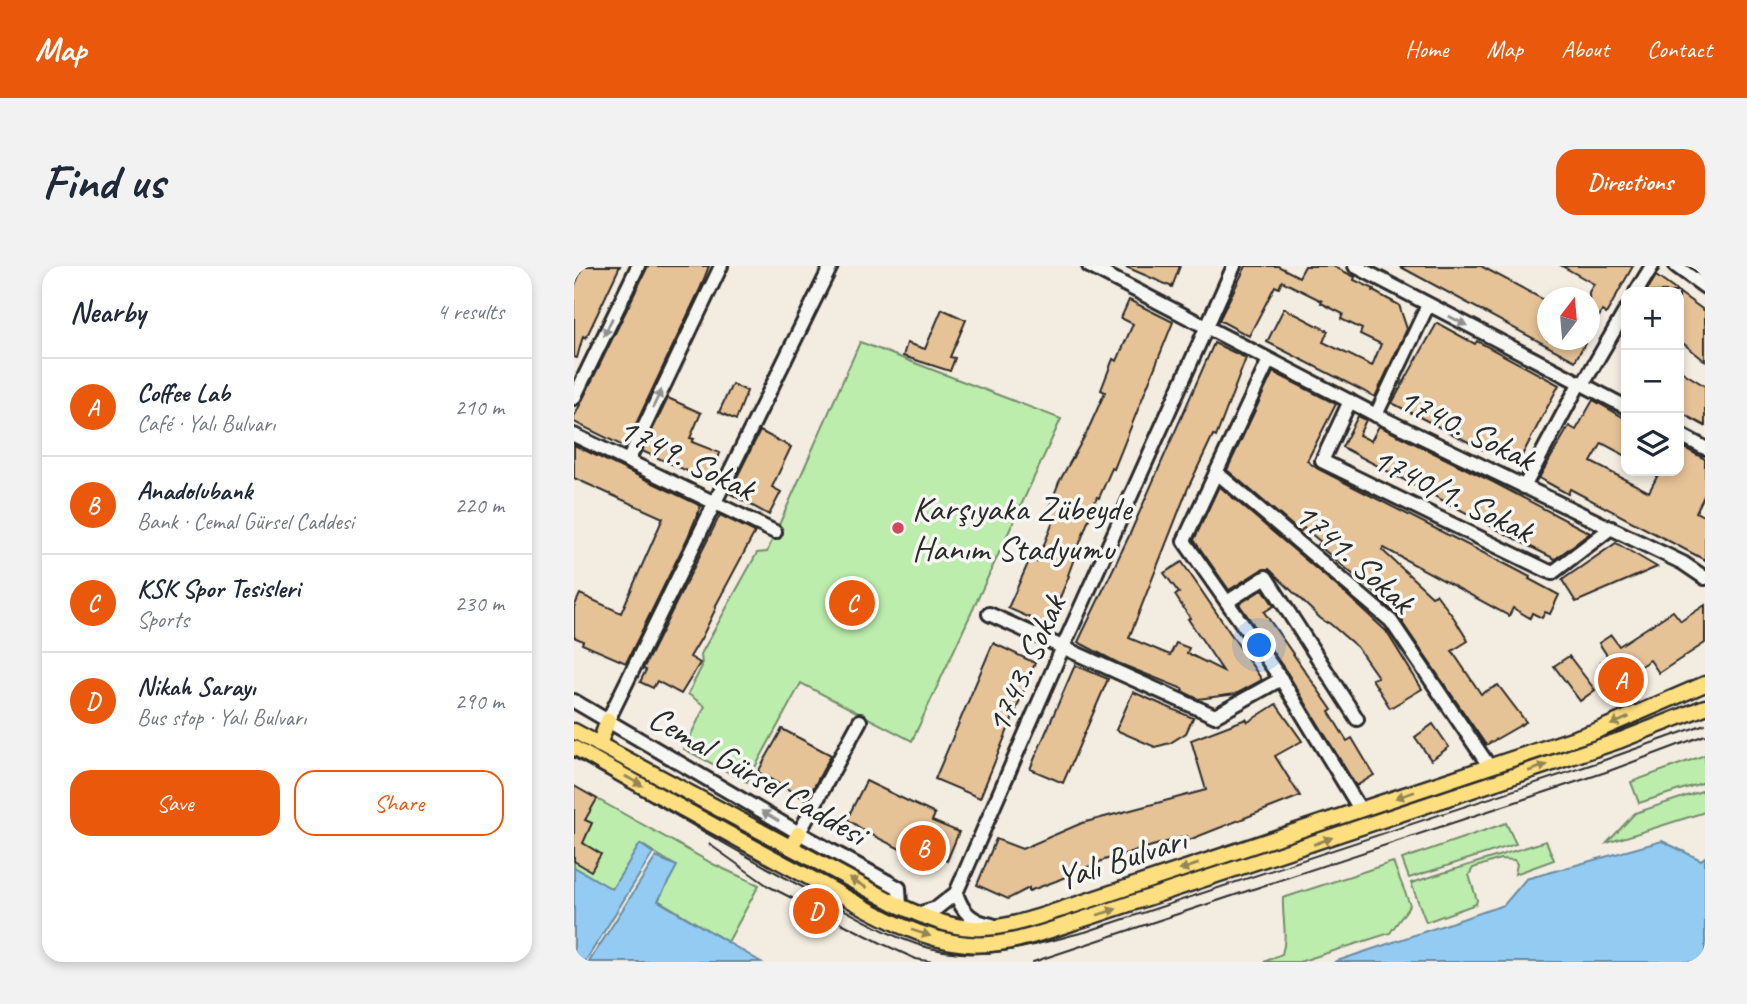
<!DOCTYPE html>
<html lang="en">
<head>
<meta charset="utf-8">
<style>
  body { margin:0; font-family:Caveat,sans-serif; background:#f2f2f3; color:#1f2937 }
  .controls { position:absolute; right:21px; top:21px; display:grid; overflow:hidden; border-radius:14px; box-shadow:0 4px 10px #0003 }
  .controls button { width:63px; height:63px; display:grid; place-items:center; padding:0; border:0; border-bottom:2px solid #e0e1e3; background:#fff; color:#1f2937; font:35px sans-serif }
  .compass { position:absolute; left:963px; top:21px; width:63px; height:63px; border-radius:50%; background:#fff; box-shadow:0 4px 10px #0003; rotate:16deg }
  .you { position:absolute; left:686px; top:380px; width:24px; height:24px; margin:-18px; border:5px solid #fff; border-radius:50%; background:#1a73e8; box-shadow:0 0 0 10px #1a73e833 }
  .badge { display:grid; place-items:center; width:46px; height:46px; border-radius:50%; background:#ea580c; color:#fff; font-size:23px; font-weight:700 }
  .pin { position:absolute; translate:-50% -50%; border:4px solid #fff; box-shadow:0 2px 7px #0006 }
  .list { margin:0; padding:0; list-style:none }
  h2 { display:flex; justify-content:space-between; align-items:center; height:91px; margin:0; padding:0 28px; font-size:30px }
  h2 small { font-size:23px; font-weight:400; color:#747a83 }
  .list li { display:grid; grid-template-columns:46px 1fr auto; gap:21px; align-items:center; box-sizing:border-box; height:98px; padding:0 28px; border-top:2px solid #e0e1e3 }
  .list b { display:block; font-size:26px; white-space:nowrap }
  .list p { margin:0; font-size:23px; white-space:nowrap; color:#747a83 }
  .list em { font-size:23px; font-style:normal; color:#747a83 }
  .actions { display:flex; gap:14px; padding:21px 28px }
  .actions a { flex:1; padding:16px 0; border:2px solid #ea580c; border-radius:21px; text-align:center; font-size:24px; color:#ea580c }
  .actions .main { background:#ea580c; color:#fff }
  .icon { flex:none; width:38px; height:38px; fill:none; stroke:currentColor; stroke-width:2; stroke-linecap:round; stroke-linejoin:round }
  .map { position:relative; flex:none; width:1131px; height:696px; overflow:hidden; border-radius:21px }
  header { display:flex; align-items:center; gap:42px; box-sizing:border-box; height:98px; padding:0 35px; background:#ea580c; color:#fff }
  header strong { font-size:33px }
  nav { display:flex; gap:38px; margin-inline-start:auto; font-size:24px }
  .intro { display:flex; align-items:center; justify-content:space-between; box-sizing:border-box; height:168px; padding:0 42px }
  h1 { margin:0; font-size:49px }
  .button { padding:18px 32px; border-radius:21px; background:#ea580c; color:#fff; font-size:24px; font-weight:700 }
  main { display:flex; gap:42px; padding:0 42px }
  aside { flex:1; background:#fff; border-radius:21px; box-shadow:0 4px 10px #0003 }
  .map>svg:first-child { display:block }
  .green { fill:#bcedad; stroke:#748c6c; stroke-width:2 }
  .water { fill:#93cbf2; stroke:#698ba2; stroke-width:2 }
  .building { fill:#e6c297; stroke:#2b2b2b; stroke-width:2 }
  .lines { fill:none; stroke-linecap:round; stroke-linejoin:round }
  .minor-casing { stroke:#2b2b2b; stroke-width:18 }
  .major-casing { stroke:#2b2b2b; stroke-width:19 }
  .minor { stroke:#f6f6f2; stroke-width:12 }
  .major { stroke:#fedf80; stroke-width:14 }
  .tram { stroke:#2b2b2b; stroke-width:2 }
  .oneway { fill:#90908e }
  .oneway2 { fill:#948556 }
  .poi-dot { fill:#d1495b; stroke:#f6f6f2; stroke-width:2.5 }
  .labels { text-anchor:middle; stroke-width:7; stroke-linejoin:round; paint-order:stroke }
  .street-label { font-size:35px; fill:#2b2b2b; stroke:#f6f6f2 }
  .poi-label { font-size:35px; fill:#2b2b2b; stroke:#f6f6f2; text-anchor:start }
</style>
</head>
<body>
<header>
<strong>Map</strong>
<nav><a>Home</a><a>Map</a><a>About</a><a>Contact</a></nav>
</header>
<div class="intro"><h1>Find us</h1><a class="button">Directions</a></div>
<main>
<aside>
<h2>Nearby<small>4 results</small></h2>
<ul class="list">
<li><span class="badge">A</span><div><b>Coffee Lab</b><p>Café · Yalı Bulvarı</p></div><em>210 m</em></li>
<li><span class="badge">B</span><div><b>Anadolubank</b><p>Bank · Cemal Gürsel Caddesi</p></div><em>220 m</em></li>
<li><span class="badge">C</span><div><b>KSK Spor Tesisleri</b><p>Sports</p></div><em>230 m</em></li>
<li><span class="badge">D</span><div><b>Nikah Sarayı</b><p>Bus stop · Yalı Bulvarı</p></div><em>290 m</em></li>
</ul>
<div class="actions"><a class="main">Save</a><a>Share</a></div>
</aside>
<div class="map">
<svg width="1131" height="696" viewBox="0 0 1131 696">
  <rect width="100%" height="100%" fill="#f3ece0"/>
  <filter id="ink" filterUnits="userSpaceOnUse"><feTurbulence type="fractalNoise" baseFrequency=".0143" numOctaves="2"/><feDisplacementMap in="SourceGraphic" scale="14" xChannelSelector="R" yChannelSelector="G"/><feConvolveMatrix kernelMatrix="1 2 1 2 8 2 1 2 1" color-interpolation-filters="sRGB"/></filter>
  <g filter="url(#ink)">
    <g class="green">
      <polygon points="286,76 487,153 338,475 227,417 173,516 110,483 131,440 114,428 128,400 127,388 183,287 193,286"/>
      <polygon points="1131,489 1131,516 1065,537 1057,516"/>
      <polygon points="0,520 141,599 185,619 154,676 84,634 102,600 67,578 38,623 0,601"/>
      <polygon points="1131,524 1131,546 1033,577 1061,547"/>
      <polygon points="932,557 942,578 835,612 828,593"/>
      <polygon points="972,575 980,594 941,608 943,598 940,594 926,593 899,602 895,609 903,634 902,638 852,656 837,617"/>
      <path d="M 819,596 L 836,639 L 816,667 L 725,696 L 690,696 L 708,688 C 714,670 708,651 709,632 Z"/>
    </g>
    <g class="water">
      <polygon points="1088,575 1127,594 1131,591 1131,696 760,696 930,639 952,613"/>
      <polygon points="66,578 79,587 11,696 0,696 0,601 38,623"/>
      <polygon points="82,591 103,600 84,635 187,696 15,696"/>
    </g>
    <g class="building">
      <polygon points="9,0 46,0 12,72 9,70 3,92 0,91 0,21"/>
      <polygon points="74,0 135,0 126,23 51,181 0,156 0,151"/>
      <polygon points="550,0 606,0 598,21"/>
      <polygon points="672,0 704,0 725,11 731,0 759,0 781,11 780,14 800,23 799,25 825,39 833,63 801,131 693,76 710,42 754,65 749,76 798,100 807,78 786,68 788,63 767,53 769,48 747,37 748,35 708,15 705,22 701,20 675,70 645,54"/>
      <polygon points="825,0 907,0 974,36 974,74 1013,74 1001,95"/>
      <polygon points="988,0 1059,0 1032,48 1028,45 1016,68 1015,26 1020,18"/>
      <polygon points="1082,10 1131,45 1131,95 1105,74 1105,26 1072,26"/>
      <polygon points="555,34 599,56 540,203 538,202 525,232 523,231 494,309 495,310 474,360 434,342 456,293 463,296 481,251 473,248 485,216 513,166 531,126 527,124 539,93 543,95 559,58 547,52"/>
      <polygon points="368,43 392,54 376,91 381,92 376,105 329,90 333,77 351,83"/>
      <polygon points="863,57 901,78 903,75 985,119 944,197 912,179 910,184 818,137"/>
      <polygon points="640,77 672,92 642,171 639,169 614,222 555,372 596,389 602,377 615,382 613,387 649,405 614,353 616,352 601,329 605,327 590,307 608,296 688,414 662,428 624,433 608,425 609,423 544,397 504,376 555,270"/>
      <polygon points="1105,104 1131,120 1131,160 1105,146"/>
      <polygon points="699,106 762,138 733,195 744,203 939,302 956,311 955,313 985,329 976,348 971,346 968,352 958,347 956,352 939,342 935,350 810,282 808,284 858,330 862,328 880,352 894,375 878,385 907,428 924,419 952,456 912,479 829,358 829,354 805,333 806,331 744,279 747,276 730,262 726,266 653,204"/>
      <polygon points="158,118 173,125 162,154 145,146"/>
      <polygon points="94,132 127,147 116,172 120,173 118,176 146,187 136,215 68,185"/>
      <polygon points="1019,134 1052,153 1052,190 1028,177 1017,196 1075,226 1086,205 1105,205 1105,179 1131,193 1131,228 1122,246 1131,251 1131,294 996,223 994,228 965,212 995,160 1002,164"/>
      <polygon points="784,150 792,154 785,169 797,175 805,160 919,216 1016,267 981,293 949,277 768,181"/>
      <polygon points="186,165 217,181 198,221 207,226 195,249 155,227"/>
      <polygon points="0,179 127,240 114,271 52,397 8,378 9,375 0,371 0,341 6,328 47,347 89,252 0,212"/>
      <polygon points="645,220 772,328 812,365 848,423 816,442 798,413 804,411 783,381 754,356 753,357 746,352 695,303 687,304 655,324 620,274"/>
      <polygon points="146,249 181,266 141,341 142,342 128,371 116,391 126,397 107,428 83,415 79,422 66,416 72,404 69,403"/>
      <polygon points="1042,277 1083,301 1002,336 988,314"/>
      <polygon points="689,323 700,340 690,346 758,444 755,446 773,475 778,472 800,509 782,520 714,408 665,338"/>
      <polygon points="1131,339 1131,377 1085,407 1076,394 1054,408 1057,412 1042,420 1027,396 1034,391 1025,377 1037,369 1045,380 1099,345 1107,355"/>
      <polygon points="419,377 461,397 406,532 361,513"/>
      <polygon points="995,390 1021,424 1006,435 980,400"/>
      <polygon points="501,399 534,413 489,517 456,503"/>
      <polygon points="559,426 619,452 612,467 596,477 581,481 542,464"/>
      <polygon points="702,438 728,475 701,490 726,530 615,574 613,570 530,594 482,615 455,625 455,622 434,633 403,619 422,573 448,583 508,557 632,524 617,474 672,453 674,456"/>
      <polygon points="859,458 875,481 857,494 841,471"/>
      <polygon points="208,463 257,489 233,534 184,506"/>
      <polygon points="292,515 361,548 358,555 385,566 373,595 345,584 342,591 294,567 273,553"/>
      <polygon points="0,520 23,533 11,554 18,557 9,577 27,588 17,605 0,595"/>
    </g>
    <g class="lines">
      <defs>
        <g id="minor">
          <polyline points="515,0 802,149 1109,297 1131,312"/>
          <polyline points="781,0 1052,141"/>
          <polyline points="1102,0 1131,21"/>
          <polyline points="1062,26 1078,0"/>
          <polyline points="695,94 610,275 707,413 786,543"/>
          <polyline points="1009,118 1052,44"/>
          <polyline points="0,132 64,0"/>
          <polyline points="776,135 748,195 978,307 1037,262"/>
          <polyline points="802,149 854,39"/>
          <polyline points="1105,168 1131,182"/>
          <polyline points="0,169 201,266"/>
          <polyline points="54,195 147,0"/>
          <polyline points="642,206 817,355 915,500"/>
          <polyline points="950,221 1005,118"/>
          <polyline points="653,336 692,311 783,453"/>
          <polyline points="415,348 641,450 707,413"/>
          <polyline points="0,435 225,567 325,622 326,640"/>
          <polyline points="34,454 257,0"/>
          <polyline points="225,567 286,455"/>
          <path d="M 382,627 C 388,646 398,656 418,659"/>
          <polyline points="343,648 363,642 382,627 489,381 660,0"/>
        </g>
        <g id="major">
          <path d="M 0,465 L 326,640 C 348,650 374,661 399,662 C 434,664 471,648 504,638 L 1022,465 L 1131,418"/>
          <polyline points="25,479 34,454"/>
          <path d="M 0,482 C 80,527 161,572 242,615 C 289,640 338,673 393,678 C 434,682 478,663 516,651 L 949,507 L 1047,474 L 1131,441"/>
          <polyline points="217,581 225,567"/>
        </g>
      </defs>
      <use href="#minor" class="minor-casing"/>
      <use href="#major" class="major-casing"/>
      <use href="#minor" class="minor"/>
      <use href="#major" class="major"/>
      <g class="tram">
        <path d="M 0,490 C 83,538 165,588 249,632 C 292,655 336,684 386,687 C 428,690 470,676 511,666 L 1022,497 L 1131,458"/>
        <polyline points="135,578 194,620 309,678 342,693 359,696"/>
        <polyline points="459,696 1035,505 1131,469"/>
      </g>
    </g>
    <defs><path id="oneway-solid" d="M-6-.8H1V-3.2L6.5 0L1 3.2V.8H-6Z" transform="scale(1.75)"/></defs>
    <g class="oneway">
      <use href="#oneway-solid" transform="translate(884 55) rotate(28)"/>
      <use href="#oneway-solid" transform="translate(34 61) rotate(116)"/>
      <use href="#oneway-solid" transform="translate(83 133) rotate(-64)"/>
      <use href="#oneway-solid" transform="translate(196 550) rotate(-149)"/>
    </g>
    <g class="oneway2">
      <use href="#oneway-solid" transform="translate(1046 455) rotate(157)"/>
      <use href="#oneway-solid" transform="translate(964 502) rotate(-19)"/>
      <use href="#oneway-solid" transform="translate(60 515) rotate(29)"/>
      <use href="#oneway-solid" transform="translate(831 529) rotate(162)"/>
      <use href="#oneway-solid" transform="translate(749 575) rotate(-20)"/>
      <use href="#oneway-solid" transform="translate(615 601) rotate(161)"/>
      <use href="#oneway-solid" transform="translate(284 617) rotate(-152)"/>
      <use href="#oneway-solid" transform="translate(533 646) rotate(-18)"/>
      <use href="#oneway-solid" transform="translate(347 667) rotate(18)"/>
    </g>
  </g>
  <circle class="poi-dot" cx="324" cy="262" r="7"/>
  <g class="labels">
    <g class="street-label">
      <text transform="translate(893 162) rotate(26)" y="12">1740. Sokak</text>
      <text transform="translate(113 192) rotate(26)" y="12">1749. Sokak</text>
      <text transform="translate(879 228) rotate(26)" y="12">1740/1. Sokak</text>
      <text transform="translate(781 291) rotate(42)" y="12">1741. Sokak</text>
      <text transform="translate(451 398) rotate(-66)" y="12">1743. Sokak</text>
      <text transform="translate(184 509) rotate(30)" y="12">Cemal Gürsel Caddesi</text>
      <text transform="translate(547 592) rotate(-18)" y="12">Yalı Bulvarı</text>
    </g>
    <g class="poi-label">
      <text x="338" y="254">Karşıyaka Zübeyde<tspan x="338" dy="40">Hanım Stadyumu</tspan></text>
    </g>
  </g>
</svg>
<div class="controls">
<button>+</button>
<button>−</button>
<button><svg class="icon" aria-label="layers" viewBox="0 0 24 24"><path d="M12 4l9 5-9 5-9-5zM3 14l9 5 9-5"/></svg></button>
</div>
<svg class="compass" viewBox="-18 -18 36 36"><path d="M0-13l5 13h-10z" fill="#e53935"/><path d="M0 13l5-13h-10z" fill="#747a83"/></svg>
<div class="you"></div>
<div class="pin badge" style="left:1047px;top:414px">A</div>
<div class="pin badge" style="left:349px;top:582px">B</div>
<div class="pin badge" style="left:278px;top:337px">C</div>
<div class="pin badge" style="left:242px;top:645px">D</div>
</div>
</main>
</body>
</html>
